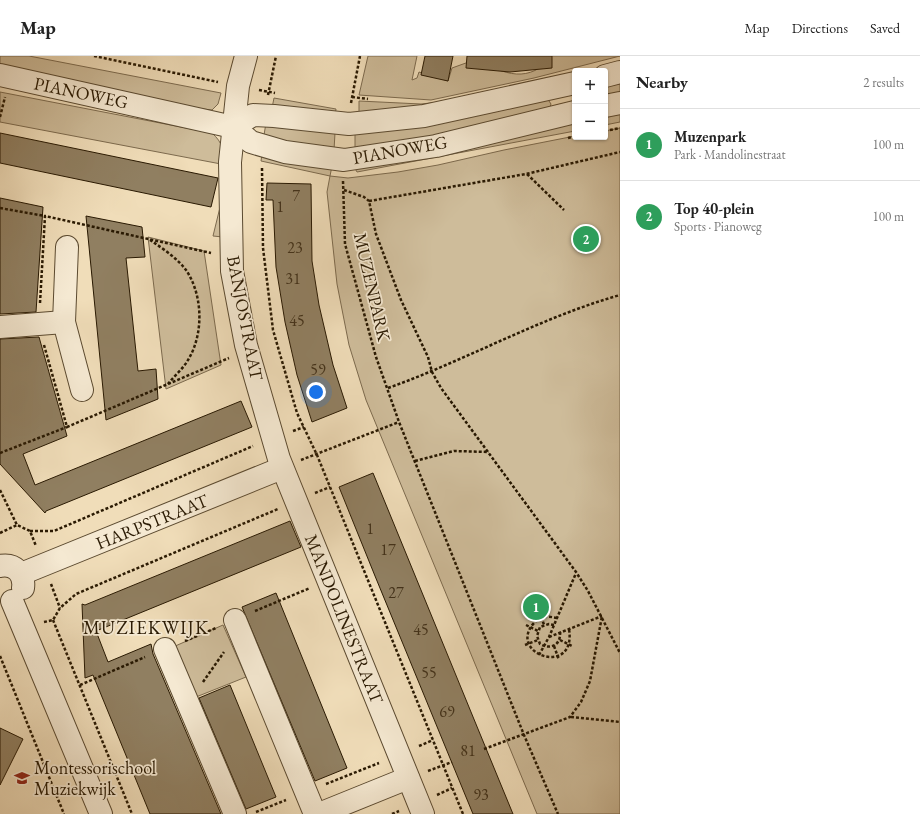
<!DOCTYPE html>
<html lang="en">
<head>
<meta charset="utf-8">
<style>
  body { margin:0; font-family:"EB Garamond",serif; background:#f2f2f2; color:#222 }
  .controls { position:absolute; right:12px; top:12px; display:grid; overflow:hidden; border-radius:4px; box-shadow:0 1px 3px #0004 }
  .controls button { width:36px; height:36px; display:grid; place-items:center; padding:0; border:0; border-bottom:1px solid #e0e0e0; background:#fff; color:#222; font:20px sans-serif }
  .you { position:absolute; left:316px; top:336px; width:14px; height:14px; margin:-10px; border:3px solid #fff; border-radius:50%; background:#1a73e8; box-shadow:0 0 0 6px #1a73e833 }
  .badge { display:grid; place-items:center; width:26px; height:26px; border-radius:50%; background:#1a73e8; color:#fff; font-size:13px; font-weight:700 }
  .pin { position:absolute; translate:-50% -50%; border:2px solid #fff; box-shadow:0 1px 4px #0006 }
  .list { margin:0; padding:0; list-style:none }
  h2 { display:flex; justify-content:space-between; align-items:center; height:52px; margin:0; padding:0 16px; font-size:17px }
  h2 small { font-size:13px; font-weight:400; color:#767676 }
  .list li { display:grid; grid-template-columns:26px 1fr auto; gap:12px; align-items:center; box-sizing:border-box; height:72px; padding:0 16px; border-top:1px solid #e0e0e0 }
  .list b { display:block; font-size:15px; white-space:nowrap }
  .list p { margin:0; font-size:13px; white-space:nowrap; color:#767676 }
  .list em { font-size:13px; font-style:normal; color:#767676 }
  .map { position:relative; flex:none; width:620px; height:758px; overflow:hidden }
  header { display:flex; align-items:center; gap:24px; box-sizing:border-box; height:56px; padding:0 20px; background:#fff; border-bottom:1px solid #e0e0e0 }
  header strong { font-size:19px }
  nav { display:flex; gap:22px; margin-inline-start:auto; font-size:14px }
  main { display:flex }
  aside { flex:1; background:#fff }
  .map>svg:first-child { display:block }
  .green { fill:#cebc9a; stroke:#7c6a4e }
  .building { fill:#907f61; stroke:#291902 }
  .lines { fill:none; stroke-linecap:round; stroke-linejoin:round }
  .minor-casing { stroke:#5b4a30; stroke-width:24 }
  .path { stroke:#291902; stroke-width:2.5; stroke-dasharray:3 2; stroke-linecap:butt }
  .minor { stroke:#f5e9d2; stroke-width:22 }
  .labels { text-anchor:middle; stroke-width:3.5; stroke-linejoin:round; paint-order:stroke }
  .number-label { font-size:16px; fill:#43321a }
  .street-label { font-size:18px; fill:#291902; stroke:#f5e9d2 }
  .poi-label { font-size:18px; fill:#291902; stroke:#f5e9d2; text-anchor:start }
  .neighbourhood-label { font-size:19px; letter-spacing:1px; fill:#291902; stroke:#f5e9d2 }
</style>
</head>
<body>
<header>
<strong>Map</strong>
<nav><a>Map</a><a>Directions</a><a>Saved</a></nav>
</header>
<main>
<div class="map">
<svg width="620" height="758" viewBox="0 0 620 758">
  <rect width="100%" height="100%" fill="#f0ddb9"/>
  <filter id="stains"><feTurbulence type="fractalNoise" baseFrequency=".005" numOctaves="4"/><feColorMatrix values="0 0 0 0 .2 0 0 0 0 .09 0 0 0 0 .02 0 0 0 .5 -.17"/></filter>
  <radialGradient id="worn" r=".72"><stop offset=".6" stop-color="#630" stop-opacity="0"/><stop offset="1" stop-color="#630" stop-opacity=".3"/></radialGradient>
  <g class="green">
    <polygon points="0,0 29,0 221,37 218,48 212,54 203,53 0,13"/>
    <path d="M 368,0 L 417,0 L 412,24 L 417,22 L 419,16 L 448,25 L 452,12 L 477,3 C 504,19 530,28 552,0 L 620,0 L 534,22 L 431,44 L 359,39 Z"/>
    <polygon points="620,24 620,41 605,44 605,27"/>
    <path d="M 0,36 L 212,77 C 223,87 224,94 221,108 L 0,66 Z"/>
    <polygon points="274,42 336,53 335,60 272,52"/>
    <polygon points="478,42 359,60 359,45 421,48"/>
    <polygon points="547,42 551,48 548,57 355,95 355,75"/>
    <polygon points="620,53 620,66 605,69 605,55"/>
    <polygon points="575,62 575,75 357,116 353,109"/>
    <polygon points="266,67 335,77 334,94 263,85"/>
    <polygon points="620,72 620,758 537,758 366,344 349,289 337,228 327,136 330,120 261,105 262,98 332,110 330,120 348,122 398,116 438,109 504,94 575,80 605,81 605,75"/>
    <polygon points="222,143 223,181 213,180"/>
    <polygon points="148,181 204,195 221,309 166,333"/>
    <polygon points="223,569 246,621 196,641 173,591"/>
  </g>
  <g class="building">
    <polygon points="425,0 453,0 448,25 421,19"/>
    <polygon points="467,0 552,0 552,12 510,16 466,12"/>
    <polygon points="0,77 218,122 211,151 0,107"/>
    <polygon points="267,127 311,128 312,205 319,249 333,309 347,352 312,366 297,319 285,266 276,211 273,144 266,144"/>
    <polygon points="0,142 43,151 36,256 0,258"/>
    <polygon points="86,160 142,171 145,201 126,202 138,315 156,313 158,343 106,364"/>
    <polygon points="39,281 67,380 23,398 35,429 241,345 252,371 46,455 45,457 0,408 0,283"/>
    <polygon points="373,417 471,656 513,758 473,758 375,520 339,431"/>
    <polygon points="290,465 301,491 96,575 108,606 151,588 153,598 221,758 150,758 93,619 85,622 82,548 85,549"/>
    <polygon points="276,537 347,712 315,725 242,551"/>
    <polygon points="230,629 276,741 246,753 199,642"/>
    <polygon points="0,672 23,683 0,729"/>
  </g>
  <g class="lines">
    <defs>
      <g id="minor">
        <polyline points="246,0 238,30 230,106 232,215 246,289 279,403 423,758"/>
        <polyline points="0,19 233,71 251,86 285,96 344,104 436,90 575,56"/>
        <polyline points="605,20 620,16"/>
        <polyline points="605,50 620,47"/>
        <polyline points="233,71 253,59 274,60 349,68 424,60 575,27"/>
        <polyline points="67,191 64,266 82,334"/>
        <polyline points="0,271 64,266"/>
        <path d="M 0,510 C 15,507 25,518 23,532"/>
        <polyline points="21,518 282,412"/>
        <polyline points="12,545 101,758"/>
        <polyline points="235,564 315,758"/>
        <polyline points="165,593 235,758"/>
        <polyline points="319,758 408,722"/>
      </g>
    </defs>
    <use href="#minor" class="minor-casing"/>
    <g class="path">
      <polyline points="94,0 218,26"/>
      <polyline points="259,34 275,37"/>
      <polyline points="268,39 276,0"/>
      <polyline points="352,41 368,43"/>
      <polyline points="351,47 360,0"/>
      <polyline points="0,61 5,41"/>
      <polyline points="605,75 620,72"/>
      <polyline points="568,82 575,80"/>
      <polyline points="262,112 263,192 273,274 297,357 317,399 463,758"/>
      <polyline points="527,118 564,154"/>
      <polyline points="343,125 345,188 376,301 399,366 524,679 558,758"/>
      <polyline points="344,134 364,141 369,145 376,178 401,244 428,301 432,316 441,332 576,516 588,535 620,597"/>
      <polyline points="369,145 526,118 620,96"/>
      <polyline points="0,152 45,160"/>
      <path d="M 150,184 C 162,192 177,202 186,214 C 203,239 204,278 188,304 C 183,313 174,320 168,328"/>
      <polyline points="40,247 45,160 211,197"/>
      <polyline points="44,289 67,371 229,302"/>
      <path d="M 388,332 C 467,304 539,262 620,239"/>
      <polyline points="293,375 304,371"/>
      <polyline points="0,397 67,371"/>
      <polyline points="301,404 399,366"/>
      <polyline points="415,405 454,395 489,396"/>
      <polyline points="0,434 17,469 30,475 36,490"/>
      <polyline points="315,437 330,431"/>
      <polyline points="30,475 54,475 253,390"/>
      <polyline points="0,477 17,469"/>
      <polyline points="51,528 60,552"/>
      <polyline points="255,555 310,532"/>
      <polyline points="540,556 544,569"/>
      <path d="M 557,562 C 548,560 540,560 534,567 C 506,598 577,622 569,573"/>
      <polyline points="53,564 132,758"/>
      <polyline points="44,566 53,564 60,552 76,538 278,453"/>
      <polyline points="526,569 538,575"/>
      <path d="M 554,569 L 549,568 L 540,571 L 537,580 L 540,588 C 551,594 561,589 560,576"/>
      <polyline points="549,581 602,560"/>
      <polyline points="560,584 572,590"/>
      <polyline points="185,585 216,572"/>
      <polyline points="525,589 538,584"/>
      <polyline points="554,590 559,604"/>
      <polyline points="539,599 549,581 576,517"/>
      <polyline points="0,600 64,758"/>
      <polyline points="203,626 224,596"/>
      <polyline points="80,629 145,601"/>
      <polyline points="571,661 620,666"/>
      <polyline points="419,690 433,684"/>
      <polyline points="484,693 570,661 581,646 590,625 602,560"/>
      <polyline points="428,715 452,706"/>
      <polyline points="326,728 379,707"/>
      <polyline points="437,739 452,732"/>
      <polyline points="256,756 286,744"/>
      <polyline points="392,758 399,755"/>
    </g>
    <use href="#minor" class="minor"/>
  </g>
  <defs>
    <symbol id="school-bare" viewBox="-9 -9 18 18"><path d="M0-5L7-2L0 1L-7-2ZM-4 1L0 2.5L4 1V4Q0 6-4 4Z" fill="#8f2418" stroke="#f5e9d2" stroke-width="2.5" paint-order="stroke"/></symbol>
  </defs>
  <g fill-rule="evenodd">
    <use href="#school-bare" x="11" y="711" width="22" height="22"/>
  </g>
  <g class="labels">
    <g class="number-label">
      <text x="296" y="145">7</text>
      <text x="280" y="156">1</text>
      <text x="295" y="197">23</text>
      <text x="293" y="228">31</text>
      <text x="297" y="270">45</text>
      <text x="318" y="319">59</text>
      <text x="370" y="478">1</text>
      <text x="388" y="499">17</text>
      <text x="396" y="542">27</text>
      <text x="421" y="579">45</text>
      <text x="429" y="622">55</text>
      <text x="447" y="661">69</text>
      <text x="468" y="700">81</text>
      <text x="481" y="744">93</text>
    </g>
    <g class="street-label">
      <text transform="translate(81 37) rotate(12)" y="6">PIANOWEG</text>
      <text transform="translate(400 94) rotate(-10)" y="6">PIANOWEG</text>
      <text transform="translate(372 231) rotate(77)" y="6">MUZENPARK</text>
      <text transform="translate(245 262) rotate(79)" y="6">BANJOSTRAAT</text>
      <text transform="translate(152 466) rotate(-22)" y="6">HARPSTRAAT</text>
      <text transform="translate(344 563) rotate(68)" y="6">MANDOLINESTRAAT</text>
    </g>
    <g class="poi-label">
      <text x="34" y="718">Montessorischool<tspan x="34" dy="21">Muziekwijk</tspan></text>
    </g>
    <g class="neighbourhood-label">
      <text x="146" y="578">MUZIEKWIJK</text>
    </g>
  </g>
  <rect width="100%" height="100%" filter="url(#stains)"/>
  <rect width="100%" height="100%" fill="url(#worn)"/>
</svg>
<div class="controls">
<button>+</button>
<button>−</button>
</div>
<div class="you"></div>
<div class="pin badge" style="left:536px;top:551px;background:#2e9e5b">1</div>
<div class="pin badge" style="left:586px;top:183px;background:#2e9e5b">2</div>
</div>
<aside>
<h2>Nearby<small>2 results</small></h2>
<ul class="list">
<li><span class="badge" style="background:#2e9e5b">1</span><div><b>Muzenpark</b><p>Park · Mandolinestraat</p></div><em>100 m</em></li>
<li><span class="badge" style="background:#2e9e5b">2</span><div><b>Top 40-plein</b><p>Sports · Pianoweg</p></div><em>100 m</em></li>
</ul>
</aside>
</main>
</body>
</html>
